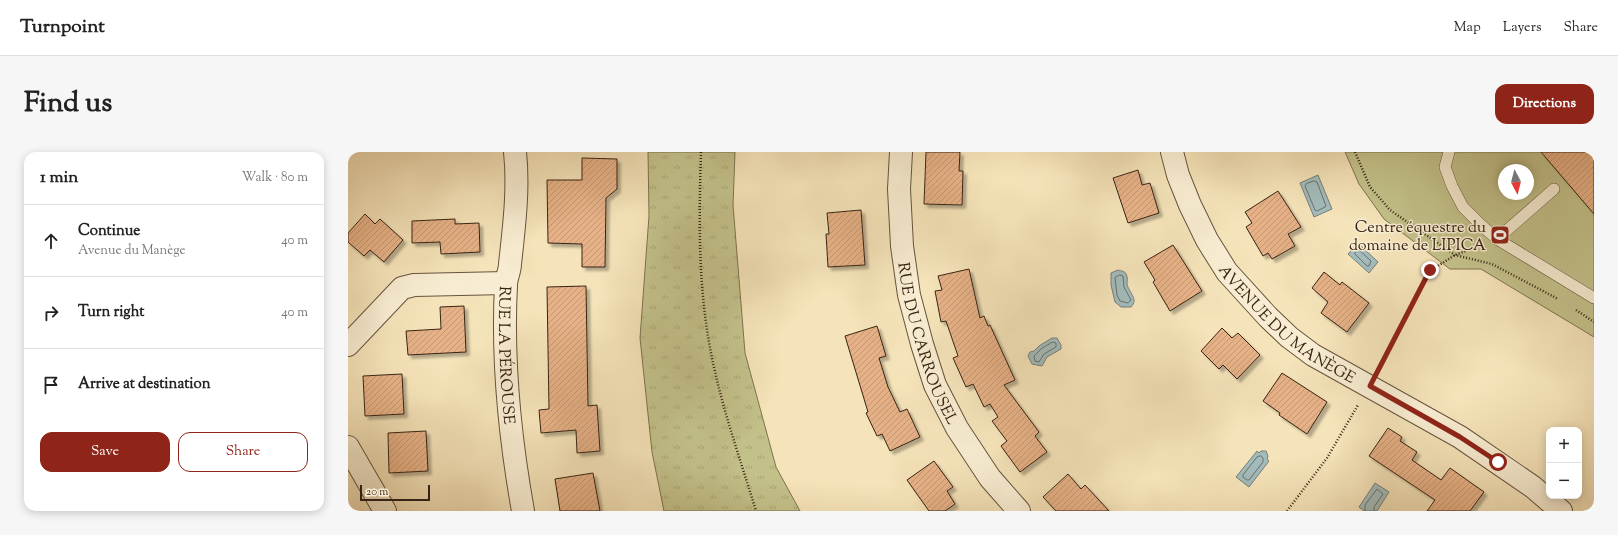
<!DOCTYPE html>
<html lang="en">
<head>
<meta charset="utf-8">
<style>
  body { margin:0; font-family:"Sorts Mill Goudy",serif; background:#f6f6f6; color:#222 }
  .controls { position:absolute; right:12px; bottom:12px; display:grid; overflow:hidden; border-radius:8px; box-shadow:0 2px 10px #0003 }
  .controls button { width:36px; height:36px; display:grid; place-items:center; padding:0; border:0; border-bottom:1px solid #e0e0e0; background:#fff; color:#222; font:20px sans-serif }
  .compass { position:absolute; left:1150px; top:12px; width:36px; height:36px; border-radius:50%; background:#fff; box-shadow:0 2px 10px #0003; rotate:173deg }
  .scale { position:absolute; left:12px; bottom:10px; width:70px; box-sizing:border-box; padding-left:4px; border:2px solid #382414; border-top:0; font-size:11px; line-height:14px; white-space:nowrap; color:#382414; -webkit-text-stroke:3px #f8edd2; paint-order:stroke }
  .stop { position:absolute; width:12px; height:12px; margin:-9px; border:3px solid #8f2418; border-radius:50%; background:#fff }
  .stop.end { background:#8f2418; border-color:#fff; box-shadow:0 1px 4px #0008 }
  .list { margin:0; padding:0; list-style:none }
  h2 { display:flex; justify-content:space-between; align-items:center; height:52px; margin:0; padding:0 16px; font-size:17px }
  h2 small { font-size:13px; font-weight:400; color:#767676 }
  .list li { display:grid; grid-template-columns:26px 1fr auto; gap:12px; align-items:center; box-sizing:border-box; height:72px; padding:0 16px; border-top:1px solid #e0e0e0 }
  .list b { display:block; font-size:15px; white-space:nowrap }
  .list p { margin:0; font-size:13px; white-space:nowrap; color:#767676 }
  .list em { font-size:13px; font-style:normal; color:#767676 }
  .actions { display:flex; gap:8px; padding:12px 16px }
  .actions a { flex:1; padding:9px 0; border:1px solid #8f2418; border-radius:12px; text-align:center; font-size:14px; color:#8f2418 }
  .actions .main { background:#8f2418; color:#fff }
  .icon { flex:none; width:22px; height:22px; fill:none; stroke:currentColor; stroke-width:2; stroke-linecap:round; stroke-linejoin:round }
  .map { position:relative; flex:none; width:1246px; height:359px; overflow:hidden; border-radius:12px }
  header { display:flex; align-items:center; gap:24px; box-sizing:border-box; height:56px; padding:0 20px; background:#fff; border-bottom:1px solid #e0e0e0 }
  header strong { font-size:19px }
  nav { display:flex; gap:22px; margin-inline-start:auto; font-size:14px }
  .intro { display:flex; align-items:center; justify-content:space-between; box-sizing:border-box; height:96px; padding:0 24px }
  h1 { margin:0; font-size:28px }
  .button { padding:10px 18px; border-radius:12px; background:#8f2418; color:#fff; font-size:14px; font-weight:700 }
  main { display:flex; gap:24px; padding:0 24px }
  aside { flex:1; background:#fff; border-radius:12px; box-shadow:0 2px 10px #0003 }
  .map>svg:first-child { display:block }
  .grass { fill:url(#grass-tufts); stroke:#7e724f }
  .green { fill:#c3c18a; stroke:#7e724f; fill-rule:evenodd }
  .water { fill:#a2bbbb; stroke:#787f78 }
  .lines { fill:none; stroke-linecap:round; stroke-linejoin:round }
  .shore { stroke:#6d7068; stroke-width:1 }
  .building { fill:url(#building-hatch); stroke:#382414; filter:url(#shadow) }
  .service-casing { stroke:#67543d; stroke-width:12 }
  .minor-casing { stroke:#67543d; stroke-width:24 }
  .path { stroke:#382414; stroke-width:2.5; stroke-dasharray:1 2; stroke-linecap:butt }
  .service { stroke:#f8edd2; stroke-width:11 }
  .minor { stroke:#f8edd2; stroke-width:22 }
  .route { stroke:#8f2418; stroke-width:5 }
  .labels { text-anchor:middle; stroke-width:3; stroke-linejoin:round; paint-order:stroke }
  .poi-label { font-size:16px; fill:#382414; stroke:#f8edd2; text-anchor:end }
  .street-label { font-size:16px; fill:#382414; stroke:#f8edd2 }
</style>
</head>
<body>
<header>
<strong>Turnpoint</strong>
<nav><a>Map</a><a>Layers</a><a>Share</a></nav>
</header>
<div class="intro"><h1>Find us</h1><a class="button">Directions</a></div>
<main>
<aside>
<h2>1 min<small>Walk · 80 m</small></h2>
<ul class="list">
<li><svg class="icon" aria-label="ahead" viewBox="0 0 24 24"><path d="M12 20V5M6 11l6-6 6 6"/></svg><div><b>Continue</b><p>Avenue du Manège</p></div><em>40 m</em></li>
<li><svg class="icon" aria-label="right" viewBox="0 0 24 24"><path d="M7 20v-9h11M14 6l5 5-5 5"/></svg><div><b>Turn right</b></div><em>40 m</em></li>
<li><svg class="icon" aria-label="arrive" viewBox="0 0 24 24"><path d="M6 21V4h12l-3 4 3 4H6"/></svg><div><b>Arrive at destination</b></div></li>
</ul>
<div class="actions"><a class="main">Save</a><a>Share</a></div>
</aside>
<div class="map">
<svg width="1246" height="359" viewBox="0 0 1246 359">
  <defs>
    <pattern id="grass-tufts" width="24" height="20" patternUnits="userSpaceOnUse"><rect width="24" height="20" fill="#c3c18a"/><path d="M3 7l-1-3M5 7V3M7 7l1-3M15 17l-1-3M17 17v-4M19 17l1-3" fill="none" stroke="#a8a676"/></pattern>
    <pattern id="building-hatch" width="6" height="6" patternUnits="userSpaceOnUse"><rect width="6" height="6" fill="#e6b186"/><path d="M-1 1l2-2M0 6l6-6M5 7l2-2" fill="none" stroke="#c69873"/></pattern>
    <filter id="shadow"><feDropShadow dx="3.5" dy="3.5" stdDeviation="1" flood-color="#0004"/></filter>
  </defs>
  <rect width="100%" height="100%" fill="#f5e3b9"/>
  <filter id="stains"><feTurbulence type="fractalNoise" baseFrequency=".005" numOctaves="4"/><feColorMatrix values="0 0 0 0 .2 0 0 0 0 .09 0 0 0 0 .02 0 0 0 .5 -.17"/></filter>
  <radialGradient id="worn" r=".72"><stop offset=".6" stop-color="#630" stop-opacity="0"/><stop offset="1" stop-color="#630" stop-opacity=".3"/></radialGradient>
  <polygon class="grass" points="300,0 387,0 385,53 397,201 428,315 452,359 316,359 304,300 292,186 301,64"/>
  <path class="green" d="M 997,0 L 1246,0 L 1246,185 L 1133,117 L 1102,117 L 1036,67 L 1011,32 ZM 1156,18 L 1180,18 L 1180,42 L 1156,42 Z"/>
  <g class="water">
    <polygon points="970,23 984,57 966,65 952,31"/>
    <polygon points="1010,91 1030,110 1021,121 1000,102"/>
    <path d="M 770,118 C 773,119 777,119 778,122 C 780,125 779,129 779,132 C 781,141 791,147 783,155 L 773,155 L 767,150 L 763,133 L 763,121 Z"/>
    <polygon points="704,186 709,186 713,193 713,197 699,205 694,214 684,212 680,204 682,200 686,199 691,194"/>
    <polygon points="909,299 911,301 913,299 918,299 920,304 919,307 921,309 901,335 888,325"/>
    <polygon points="1027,331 1041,340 1029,359 1016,359 1011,355"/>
  </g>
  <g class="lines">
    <g class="shore">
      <polygon points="966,29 969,30 978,54 977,55 969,59 967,58 957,34 958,32"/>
      <polygon points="1009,98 1011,98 1023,109 1021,114 1019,114 1007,102"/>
      <polygon points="772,123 775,124 776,135 783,148 780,151 772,149 769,143 767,126"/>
      <polygon points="705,190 708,191 708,195 696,202 691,210 687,209 686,204 693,197"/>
      <polygon points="913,304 915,306 915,310 901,328 899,328 895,325 895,323 909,305"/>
      <polyline points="1017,359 1017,353 1029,337 1035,342 1026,355 1026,359"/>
    </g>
  </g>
  <g class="building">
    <polygon points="578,0 612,0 611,19 615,19 614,53 576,52"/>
    <polygon points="1193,0 1246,0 1246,62"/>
    <polygon points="234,6 269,7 269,37 258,46 257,115 234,115 234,92 200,91 199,28 234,28"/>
    <polygon points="790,18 794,33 802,31 811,61 780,71 765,26"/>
    <polygon points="930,39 953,75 940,82 947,94 924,107 920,101 915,104 898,75 904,71 897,60"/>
    <polygon points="513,58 517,113 480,115 478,82 481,82 479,61"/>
    <polygon points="17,62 27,72 32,67 55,88 36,110 22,98 16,104 0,90 0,81"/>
    <polygon points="107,67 107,72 131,71 132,100 93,102 92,90 64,91 64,69"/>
    <polygon points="825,93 854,139 822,159 805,130 807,128 796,110"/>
    <polygon points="621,117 632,166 636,164 640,174 642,173 667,228 656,233 691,280 687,284 699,300 672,320 653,294 659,289 644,269 650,265 642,252 636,255 625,232 618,235 605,206 610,204 598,169 593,170 587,139 594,138 590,124"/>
    <polygon points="976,120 992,133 994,130 1021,151 999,180 973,161 980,150 964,136"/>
    <polygon points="238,134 240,254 249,253 252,299 229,301 228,278 193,281 191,258 201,257 199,135"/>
    <polygon points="116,154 118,200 60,203 58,179 93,177 92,155"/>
    <polygon points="529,174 538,204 531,206 540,235 552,260 559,257 572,285 542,299 534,282 529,284 518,261 520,260 497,184"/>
    <polygon points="874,176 884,186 890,181 912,203 889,227 875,213 871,217 853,199"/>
    <polygon points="934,221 979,250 959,282 931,263 932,261 915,249"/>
    <polygon points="54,222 56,262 17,264 15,224"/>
    <polygon points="1040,276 1054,285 1052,289 1069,300 1064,308 1093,328 1102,316 1136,340 1122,359 1079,359 1087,348 1021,304"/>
    <polygon points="78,279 80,319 41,321 40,281"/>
    <polygon points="586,309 605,335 599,339 607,352 597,359 581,359 559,328"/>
    <polygon points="245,321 252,359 212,359 207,327"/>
    <polygon points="720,322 733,337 737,333 761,359 708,359 695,345"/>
  </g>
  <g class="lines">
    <defs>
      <g id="service">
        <polyline points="1101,0 1097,15 1104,34 1115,55 1133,73 1149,87"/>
        <polyline points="1206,37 1149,87 1246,146"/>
      </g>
      <g id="minor">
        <path id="s1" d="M 167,0 C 171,37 166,75 162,112 C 162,119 158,126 158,133 C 154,207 162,286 175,359"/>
        <path id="s2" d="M 553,0 L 551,37 L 554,94 L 561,143 L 574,192 L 587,233 L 609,276 L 642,326 L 671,359"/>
        <path id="s3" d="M 824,0 L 830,23 L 842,53 L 859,88 L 879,120 L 920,165 L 941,185 L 965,203 L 1112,285 L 1185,335 L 1213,359"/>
        <polyline points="0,193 54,136 66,133 158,131"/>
        <polyline points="0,295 37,359"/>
      </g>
    </defs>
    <use href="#service" class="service-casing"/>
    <use href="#minor" class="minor-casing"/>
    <g class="path">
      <path d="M 353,0 C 351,64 350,127 361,190 C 371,248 391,303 408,359"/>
      <polyline points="1007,0 1022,35 1042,58 1107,103 1144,112 1210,147"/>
      <polyline points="1228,158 1246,170"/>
      <polyline points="1032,214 1082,119 1107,103 1131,94"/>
      <polyline points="939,359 979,306 1010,253"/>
    </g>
    <use href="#service" class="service"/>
    <use href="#minor" class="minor"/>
  </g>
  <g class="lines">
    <polyline class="route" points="1082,118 1022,234 1112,285 1150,310"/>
  </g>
  <defs>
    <symbol id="stadium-square" viewBox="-11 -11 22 22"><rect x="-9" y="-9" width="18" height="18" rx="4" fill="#8f2418" stroke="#f8edd2"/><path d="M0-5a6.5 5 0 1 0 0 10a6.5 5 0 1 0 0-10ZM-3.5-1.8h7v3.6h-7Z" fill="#fff"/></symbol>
  </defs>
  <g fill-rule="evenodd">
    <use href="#stadium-square" x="1141" y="72" width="22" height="22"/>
  </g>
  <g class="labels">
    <g class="poi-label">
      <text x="1138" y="80">Centre équestre du<tspan x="1138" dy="18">domaine de LIPICA</tspan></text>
    </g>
    <g class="street-label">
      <text dy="6" stroke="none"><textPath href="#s3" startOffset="213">AVENUE DU MANÈGE</textPath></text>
      <text dy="6" stroke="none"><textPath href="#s2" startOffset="195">RUE DU CARROUSEL</textPath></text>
      <text dy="6" stroke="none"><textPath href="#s1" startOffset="204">RUE LA PÉROUSE</textPath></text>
    </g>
  </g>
  <rect width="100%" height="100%" filter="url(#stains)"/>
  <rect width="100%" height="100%" fill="url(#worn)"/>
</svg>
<div class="controls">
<button>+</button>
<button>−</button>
</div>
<svg class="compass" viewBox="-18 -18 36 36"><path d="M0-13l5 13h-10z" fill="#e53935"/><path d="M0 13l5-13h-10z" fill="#767676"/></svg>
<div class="scale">20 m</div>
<div class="stop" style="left:1150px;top:310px"></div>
<div class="stop end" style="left:1082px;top:118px"></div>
</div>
</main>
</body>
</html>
